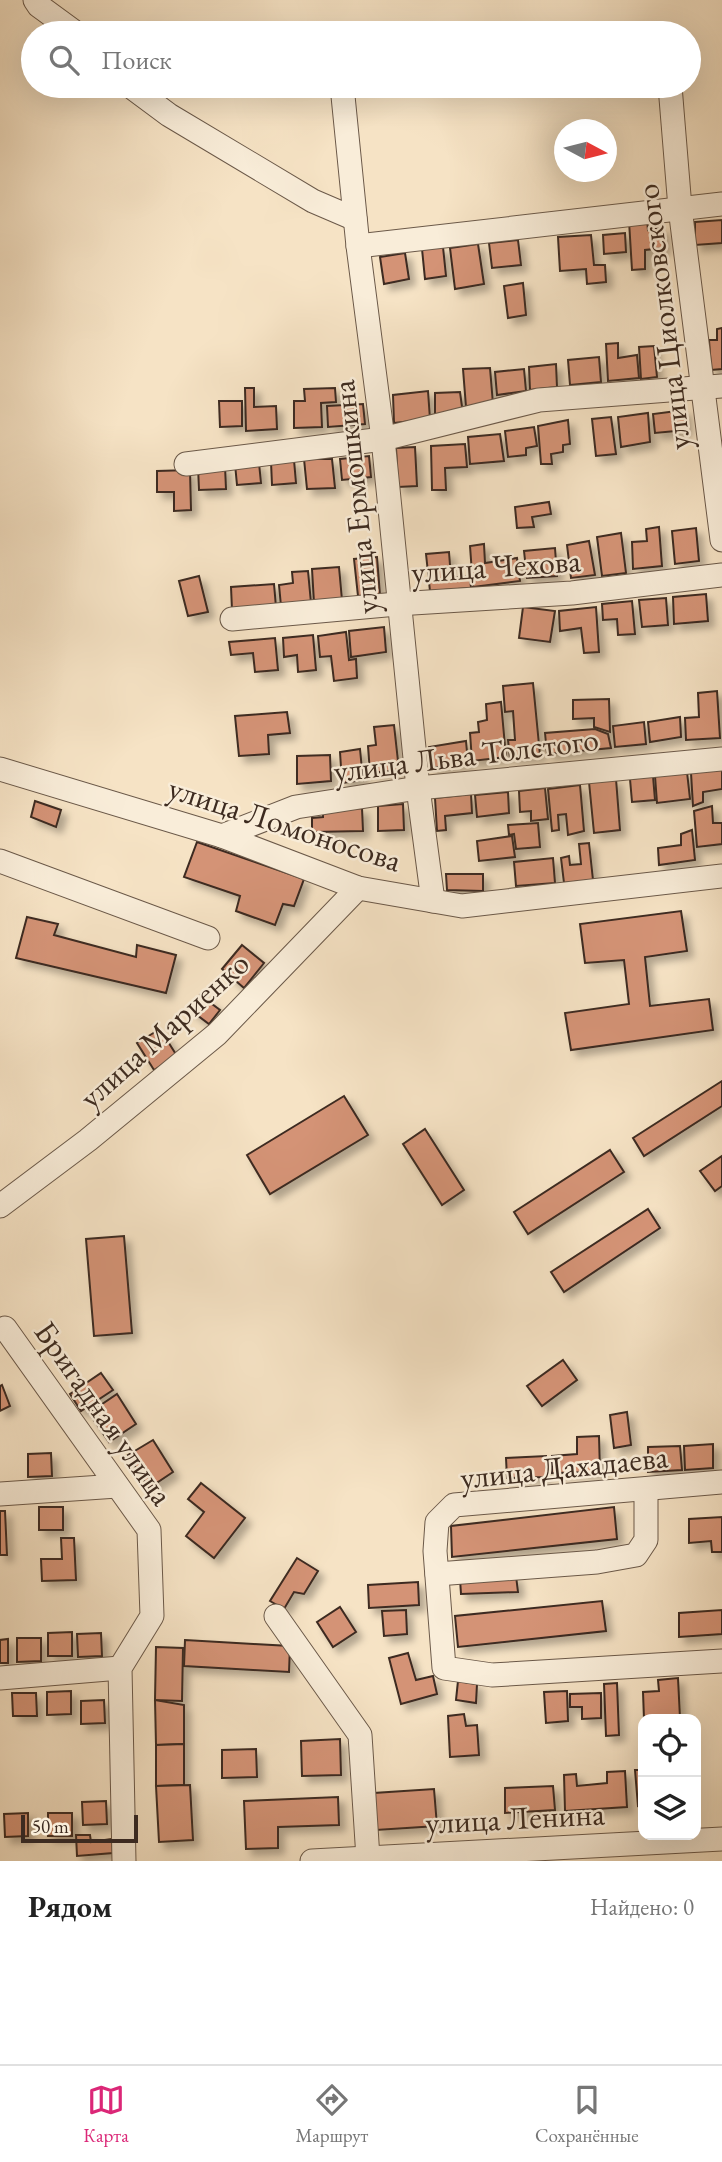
<!DOCTYPE html>
<html lang="ru">
<head>
<meta charset="utf-8">
<style>
  body { margin:0; font-family:"EB Garamond",serif; background:#f6f6f6; color:#222 }
  .controls { position:absolute; right:21px; bottom:21px; display:grid; overflow:hidden; border-radius:14px; box-shadow:0 7px 28px #0002 }
  .controls button { width:63px; height:63px; display:grid; place-items:center; padding:0; border:0; border-bottom:2px solid #e0e0e0; background:#fff; color:#222; font:35px sans-serif }
  .compass { position:absolute; left:554px; top:119px; width:63px; height:63px; border-radius:50%; background:#fff; box-shadow:0 7px 28px #0002; rotate:97deg }
  .scale { position:absolute; left:21px; bottom:18px; width:117px; box-sizing:border-box; padding-left:7px; border:4px solid #3d2b20; border-top:0; font-size:19px; line-height:24px; white-space:nowrap; color:#3d2b20; -webkit-text-stroke:5px #f9edd9; paint-order:stroke }
  .list { margin:0; padding:0; list-style:none }
  h2 { display:flex; justify-content:space-between; align-items:center; height:91px; margin:0; padding:0 28px; font-size:30px }
  h2 small { font-size:23px; font-weight:400; color:#767676 }
  .icon { flex:none; width:38px; height:38px; fill:none; stroke:currentColor; stroke-width:2; stroke-linecap:round; stroke-linejoin:round }
  .map { position:relative; flex:none; width:722px; height:1861px; overflow:hidden }
  .search { position:absolute; background:#fff; box-shadow:0 7px 28px #0002; left:21px; right:21px; top:21px; height:77px; display:flex; align-items:center; gap:18px; box-sizing:border-box; padding:0 24px; border-radius:38px; color:#767676; font-size:26px }
  .sheet { height:203px; background:#fff }
  nav { display:flex; justify-content:space-around; align-items:center; box-sizing:border-box; height:98px; border-top:2px solid #e0e0e0; background:#fff; font-size:19px; color:#767676 }
  nav a { display:grid; justify-items:center; gap:4px }
  nav .on { color:#db2777 }
  .map>svg:first-child { display:block }
  .building { fill:#d49376; stroke:#3d2b20; stroke-width:2; filter:url(#shadow) }
  .lines { fill:none; stroke-linecap:round; stroke-linejoin:round }
  .minor-casing { stroke:#6b5949; stroke-width:25 }
  .minor { stroke:#f9edd9; stroke-width:23 }
  .labels { text-anchor:middle; stroke-width:5; stroke-linejoin:round; paint-order:stroke }
  .street-label { font-size:32px; fill:#3d2b20; stroke:#f9edd9 }
</style>
</head>
<body>
<div class="map">
<svg width="722" height="1861" viewBox="0 0 722 1861">
  <defs>
    <filter id="shadow"><feDropShadow dx="6" dy="6" stdDeviation="3.5" flood-color="#0004"/></filter>
  </defs>
  <rect width="100%" height="100%" fill="#f6e3c5"/>
  <filter id="stains"><feTurbulence type="fractalNoise" baseFrequency=".00286" numOctaves="4"/><feColorMatrix values="0 0 0 0 .2 0 0 0 0 .09 0 0 0 0 .02 0 0 0 .5 -.17"/></filter>
  <radialGradient id="worn" r=".72"><stop offset=".6" stop-color="#630" stop-opacity="0"/><stop offset="1" stop-color="#630" stop-opacity=".3"/></radialGradient>
  <g class="building">
    <polygon points="647,220 648,230 663,228 664,248 645,250 645,269 632,270 629,221"/>
    <polygon points="722,220 722,243 695,245 695,222"/>
    <polygon points="625,233 626,252 604,254 603,235"/>
    <polygon points="591,235 594,265 605,265 606,282 587,284 586,269 560,271 558,237"/>
    <polygon points="518,240 521,265 492,268 489,243"/>
    <polygon points="478,244 484,284 455,289 450,248"/>
    <polygon points="443,247 446,276 425,279 422,249"/>
    <polygon points="405,253 409,279 384,284 380,257"/>
    <polygon points="523,283 526,315 508,318 504,286"/>
    <polygon points="722,328 722,369 711,370 709,340 717,340 717,329"/>
    <polygon points="618,343 618,358 637,355 639,378 608,381 606,344"/>
    <polygon points="654,346 657,377 641,379 639,347"/>
    <polygon points="599,357 601,382 570,385 568,360"/>
    <polygon points="556,364 557,387 530,390 529,367"/>
    <polygon points="490,368 493,404 466,407 463,369"/>
    <polygon points="524,369 526,391 497,395 495,372"/>
    <polygon points="245,388 254,388 254,407 276,406 277,429 246,431"/>
    <polygon points="335,388 336,402 321,403 322,427 294,428 294,401 305,401 304,389"/>
    <polygon points="428,391 430,419 394,423 393,395"/>
    <polygon points="460,392 463,414 435,416 435,393"/>
    <polygon points="219,401 242,401 242,426 220,427"/>
    <polygon points="363,404 365,424 328,427 327,406"/>
    <polygon points="685,410 686,430 655,433 653,414"/>
    <polygon points="648,413 650,442 621,447 618,417"/>
    <polygon points="611,417 616,454 596,456 592,419"/>
    <polygon points="568,420 570,444 563,445 563,452 551,454 552,464 541,464 538,426"/>
    <polygon points="534,427 537,446 526,448 526,455 508,457 505,431"/>
    <polygon points="500,434 504,461 470,464 468,437"/>
    <polygon points="465,444 467,467 445,468 446,490 432,490 431,446"/>
    <polygon points="415,447 417,486 398,487 396,448"/>
    <polygon points="369,456 371,477 342,480 340,459"/>
    <polygon points="304,459 332,459 335,488 307,489"/>
    <polygon points="294,460 296,483 272,485 271,462"/>
    <polygon points="259,463 261,483 237,485 235,464"/>
    <polygon points="225,466 226,489 199,490 198,467"/>
    <polygon points="190,470 191,510 174,511 174,492 157,492 157,471"/>
    <polygon points="549,502 551,514 532,517 534,527 517,528 515,507"/>
    <polygon points="659,527 662,566 633,569 632,542 647,541 646,529"/>
    <polygon points="696,528 699,561 675,564 672,531"/>
    <polygon points="621,533 626,573 602,576 597,537"/>
    <polygon points="589,541 595,575 571,578 567,545"/>
    <polygon points="484,544 485,563 517,558 520,581 473,587 470,546"/>
    <polygon points="555,548 557,576 527,578 524,551"/>
    <polygon points="449,552 451,578 470,576 471,588 430,591 426,554"/>
    <polygon points="377,557 380,595 358,596 354,559"/>
    <polygon points="339,567 342,600 314,603 312,569"/>
    <polygon points="308,571 311,603 281,606 279,585 293,583 292,572"/>
    <polygon points="199,576 208,612 188,616 179,581"/>
    <polygon points="274,584 276,607 232,610 231,587"/>
    <polygon points="706,594 708,621 674,624 673,597"/>
    <polygon points="666,598 668,625 642,627 639,600"/>
    <polygon points="632,601 635,634 618,635 617,619 603,620 602,604"/>
    <polygon points="523,607 555,611 550,642 519,638"/>
    <polygon points="596,607 599,652 584,653 581,628 560,631 559,611"/>
    <polygon points="384,627 386,652 351,657 349,631"/>
    <polygon points="346,632 349,660 356,659 357,678 334,681 331,656 320,657 318,636"/>
    <polygon points="313,635 316,670 298,672 297,655 284,657 283,638"/>
    <polygon points="275,638 278,670 255,672 253,653 231,655 229,642"/>
    <polygon points="533,683 540,755 510,758 508,740 515,740 513,711 505,712 503,686"/>
    <polygon points="717,691 720,738 686,740 685,718 699,717 698,693"/>
    <polygon points="609,699 610,732 594,727 594,718 573,719 573,700"/>
    <polygon points="501,702 506,757 472,761 470,733 479,732 478,722 487,720 486,704"/>
    <polygon points="287,712 290,733 268,735 269,754 239,756 235,716"/>
    <polygon points="680,717 681,737 650,742 648,722"/>
    <polygon points="644,722 646,744 615,747 613,726"/>
    <polygon points="394,725 399,770 370,773 368,746 376,745 374,727"/>
    <polygon points="595,729 608,734 611,748 547,754 545,733"/>
    <polygon points="466,741 468,763 431,768 429,747"/>
    <polygon points="360,749 363,780 342,783 340,752"/>
    <polygon points="330,755 331,781 297,784 297,756"/>
    <polygon points="722,769 722,789 703,792 703,802 693,806 691,773"/>
    <polygon points="687,772 690,799 657,803 655,776"/>
    <polygon points="653,776 655,800 632,802 630,779"/>
    <polygon points="616,779 620,830 594,833 589,782"/>
    <polygon points="580,785 584,831 568,835 566,814 558,815 559,830 552,831 548,789"/>
    <polygon points="545,788 548,819 531,821 531,811 520,812 519,791"/>
    <polygon points="508,792 509,813 477,817 475,795"/>
    <polygon points="471,794 472,813 445,816 446,830 437,831 435,798"/>
    <polygon points="35,801 61,810 56,827 31,817"/>
    <polygon points="403,804 404,830 378,831 378,806"/>
    <polygon points="712,806 713,823 722,823 722,844 697,847 694,811"/>
    <polygon points="362,808 363,831 312,832 312,818 323,817 323,810"/>
    <polygon points="538,823 540,847 516,849 514,834 509,835 508,825"/>
    <polygon points="692,830 695,860 659,865 658,848 681,845 681,834"/>
    <polygon points="512,836 515,857 479,861 477,841"/>
    <polygon points="197,842 304,879 294,906 283,904 275,925 236,911 240,896 184,877"/>
    <polygon points="589,843 593,880 564,883 561,858 569,856 570,865 581,864 579,844"/>
    <polygon points="553,858 555,883 516,886 514,862"/>
    <polygon points="446,874 483,874 483,891 447,890"/>
    <polygon points="681,911 687,951 645,957 650,1006 709,999 713,1030 571,1050 565,1013 629,1004 624,960 585,963 580,924"/>
    <polygon points="27,917 58,924 54,935 136,957 137,945 176,955 166,993 16,958"/>
    <polygon points="242,945 264,963 244,988 222,969"/>
    <polygon points="200,995 220,1010 209,1024 189,1009"/>
    <polygon points="160,1029 177,1056 154,1070 137,1043"/>
    <polygon points="722,1081 722,1106 644,1156 633,1138"/>
    <polygon points="344,1096 368,1135 270,1194 247,1155"/>
    <polygon points="425,1129 464,1190 442,1205 403,1144"/>
    <polygon points="610,1150 624,1172 528,1234 514,1212"/>
    <polygon points="722,1156 722,1186 715,1191 700,1171"/>
    <polygon points="648,1209 660,1228 564,1292 551,1272"/>
    <polygon points="124,1236 132,1333 94,1336 86,1239"/>
    <polygon points="563,1360 577,1380 542,1406 527,1386"/>
    <polygon points="101,1373 113,1390 81,1411 70,1394"/>
    <polygon points="2,1385 10,1406 0,1411 0,1386"/>
    <polygon points="117,1394 136,1424 109,1442 89,1413"/>
    <polygon points="627,1412 631,1445 614,1448 610,1415"/>
    <polygon points="599,1436 600,1472 552,1473 552,1456 577,1454 577,1437"/>
    <polygon points="153,1440 173,1472 149,1488 128,1455"/>
    <polygon points="713,1444 713,1468 685,1470 684,1446"/>
    <polygon points="680,1446 682,1470 648,1472 648,1447"/>
    <polygon points="51,1453 52,1476 28,1477 28,1454"/>
    <polygon points="546,1456 546,1477 507,1478 506,1458"/>
    <polygon points="201,1483 245,1518 214,1558 186,1536 204,1512 188,1499"/>
    <rect x="39" y="1507" width="24" height="23"/>
    <polygon points="614,1507 617,1539 452,1557 451,1526"/>
    <polygon points="0,1511 5,1511 7,1555 0,1555"/>
    <polygon points="722,1517 722,1552 712,1552 711,1541 689,1543 689,1519"/>
    <polygon points="61,1538 74,1538 76,1580 42,1581 41,1559 62,1559"/>
    <polygon points="297,1558 318,1571 304,1594 294,1592 284,1609 270,1601"/>
    <polygon points="516,1576 518,1592 461,1594 460,1579"/>
    <polygon points="418,1582 419,1605 369,1608 368,1585"/>
    <polygon points="602,1601 606,1631 458,1647 455,1616"/>
    <polygon points="340,1607 356,1632 333,1647 317,1622"/>
    <polygon points="406,1610 407,1634 384,1636 382,1611"/>
    <polygon points="722,1610 722,1634 679,1637 679,1613"/>
    <polygon points="72,1632 72,1656 48,1656 48,1633"/>
    <polygon points="101,1633 102,1656 78,1657 77,1634"/>
    <polygon points="17,1638 41,1638 41,1661 17,1662"/>
    <polygon points="8,1639 8,1663 0,1663 0,1640"/>
    <polygon points="185,1640 290,1646 289,1672 184,1666"/>
    <polygon points="156,1647 183,1648 182,1701 155,1700"/>
    <polygon points="408,1653 416,1680 433,1676 437,1694 401,1704 389,1658"/>
    <polygon points="678,1678 680,1718 644,1719 643,1692 659,1691 658,1680"/>
    <polygon points="458,1681 477,1684 476,1703 456,1700"/>
    <polygon points="617,1683 619,1735 606,1736 604,1684"/>
    <polygon points="71,1691 71,1714 47,1715 47,1692"/>
    <polygon points="567,1691 568,1721 546,1723 544,1692"/>
    <polygon points="12,1693 36,1693 37,1716 13,1716"/>
    <polygon points="601,1693 601,1718 582,1719 582,1707 570,1707 570,1694"/>
    <polygon points="104,1700 105,1723 81,1724 81,1701"/>
    <polygon points="155,1700 184,1705 184,1744 156,1745"/>
    <polygon points="464,1714 466,1726 477,1725 479,1755 450,1757 448,1716"/>
    <polygon points="340,1739 341,1775 302,1776 301,1741"/>
    <polygon points="184,1744 184,1785 156,1786 156,1745"/>
    <polygon points="256,1749 257,1777 222,1778 222,1750"/>
    <polygon points="635,1770 643,1770 643,1805 638,1806"/>
    <polygon points="625,1771 627,1807 565,1811 564,1775 576,1774 577,1786 607,1783 607,1772"/>
    <polygon points="190,1785 193,1840 159,1842 156,1786"/>
    <polygon points="553,1786 555,1810 505,1813 505,1788"/>
    <polygon points="434,1789 437,1826 376,1830 374,1793"/>
    <polygon points="338,1797 339,1825 278,1827 278,1848 246,1849 244,1801"/>
    <polygon points="106,1801 107,1824 83,1825 82,1802"/>
    <polygon points="28,1813 28,1836 5,1837 4,1814"/>
    <rect x="48" y="1813" width="24" height="23"/>
    <polygon points="76,1835 90,1835 91,1842 112,1839 113,1853 77,1856"/>
  </g>
  <g class="lines">
    <defs>
      <g id="minor">
        <polyline points="35,0 39,6 76,33"/>
        <polyline points="130,86 169,115 313,201 355,219"/>
        <polyline points="342,86 358,246 383,439 418,788 433,901"/>
        <polyline points="670,86 680,208 722,540"/>
        <polyline points="358,246 722,204"/>
        <polyline points="186,464 383,439 539,400 722,386"/>
        <polyline points="232,619 397,604 572,593 722,575"/>
        <polyline points="0,769 222,836 358,888 462,906 722,876"/>
        <polyline points="222,836 296,807 418,788 722,759"/>
        <polyline points="0,861 208,938"/>
        <polyline points="0,1206 88,1140 217,1034 358,888"/>
        <polyline points="5,1328 149,1530 152,1616 120,1668 124,1861"/>
        <polyline points="722,1482 454,1505 437,1522 435,1551 444,1668 492,1675 722,1661"/>
        <polyline points="0,1494 117,1486"/>
        <polyline points="437,1574 597,1562 636,1555 646,1540 646,1489"/>
        <polyline points="276,1616 360,1735 368,1858"/>
        <polyline points="0,1678 120,1668"/>
        <polyline points="312,1861 722,1839"/>
      </g>
    </defs>
    <use href="#minor" class="minor-casing"/>
    <use href="#minor" class="minor"/>
  </g>
  <g class="labels">
    <g class="street-label">
      <text transform="translate(663 317) rotate(-97)" y="11">улица Циолковского</text>
      <text transform="translate(355 497) rotate(-96)" y="11">улица Ермошкина</text>
      <text transform="translate(496 566) rotate(-4)" y="11">улица Чехова</text>
      <text transform="translate(466 755) rotate(-7)" y="11">улица Льва Толстого</text>
      <text transform="translate(285 824) rotate(18)" y="11">улица Ломоносова</text>
      <text transform="translate(164 1030) rotate(-42)" y="11">улица Мариенко</text>
      <text transform="translate(104 1413) rotate(55)" y="11">Бригадная улица</text>
      <text transform="translate(564 1467) rotate(-6)" y="11">улица Дахадаева</text>
      <text transform="translate(515 1818) rotate(-3)" y="11">улица Ленина</text>
    </g>
  </g>
  <rect width="100%" height="100%" filter="url(#stains)"/>
  <rect width="100%" height="100%" fill="url(#worn)"/>
</svg>
<div class="controls">
<button><svg class="icon" aria-label="locate" viewBox="0 0 24 24"><circle cx="12" cy="12" r="6"/><path d="M12 2v4M12 18v4M2 12h4M18 12h4"/></svg></button>
<button><svg class="icon" aria-label="layers" viewBox="0 0 24 24"><path d="M12 4l9 5-9 5-9-5zM3 14l9 5 9-5"/></svg></button>
</div>
<svg class="compass" viewBox="-18 -18 36 36"><path d="M0-13l5 13h-10z" fill="#e53935"/><path d="M0 13l5-13h-10z" fill="#767676"/></svg>
<div class="scale">50 m</div>
<div class="search"><svg class="icon" aria-label="search" viewBox="0 0 24 24"><circle cx="10" cy="10" r="6"/><path d="M15 15l6 6"/></svg>Поиск</div>
</div>
<section class="sheet">
<h2>Рядом<small>Найдено: 0</small></h2>
<ul class="list">
</ul>
</section>
<nav>
<a class="on"><svg class="icon" aria-label="map" viewBox="0 0 24 24"><path d="M3 6l6-2 6 2 6-2v14l-6 2-6-2-6 2zM9 4v14M15 6v14"/></svg>Карта</a>
<a><svg class="icon" aria-label="directions" viewBox="0 0 24 24"><path d="M12 3l9 9-9 9-9-9zM9 14v-3h6M13 9l2 2-2 2"/></svg>Маршрут</a>
<a><svg class="icon" aria-label="saved" viewBox="0 0 24 24"><path d="M7 4h10v16l-5-4-5 4z"/></svg>Сохранённые</a>
</nav>
</body>
</html>
